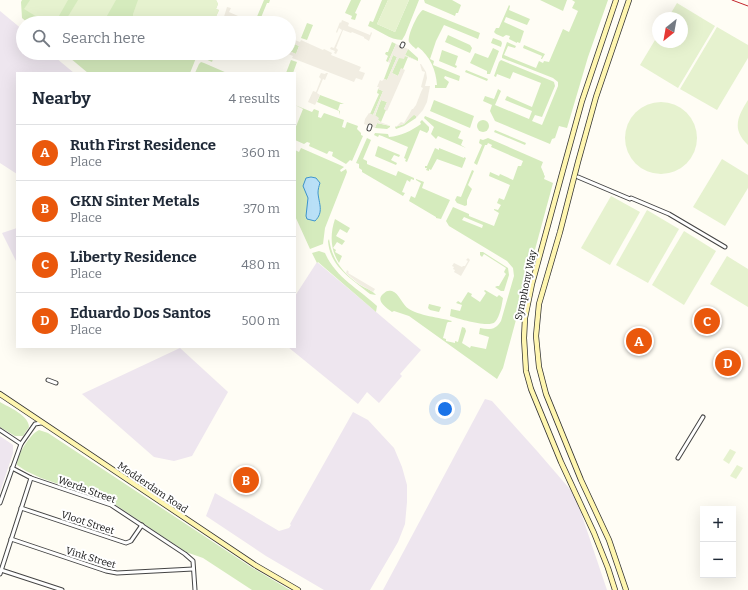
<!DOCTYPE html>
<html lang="en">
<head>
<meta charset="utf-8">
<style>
  body { margin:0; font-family:Bitter,serif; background:#f6f6f7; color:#1f2937 }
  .controls { position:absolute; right:12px; bottom:12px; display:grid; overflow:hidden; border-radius:0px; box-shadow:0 4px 16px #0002 }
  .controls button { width:36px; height:36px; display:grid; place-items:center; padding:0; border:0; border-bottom:1px solid #e0e1e3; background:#fff; color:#1f2937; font:20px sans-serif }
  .compass { position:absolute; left:652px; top:12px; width:36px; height:36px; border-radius:50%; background:#fff; box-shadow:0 4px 16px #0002; rotate:211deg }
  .you { position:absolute; left:445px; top:409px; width:14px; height:14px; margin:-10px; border:3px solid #fff; border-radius:50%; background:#1a73e8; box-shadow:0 0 0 6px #1a73e833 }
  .badge { display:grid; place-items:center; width:26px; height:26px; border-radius:50%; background:#ea580c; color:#fff; font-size:13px; font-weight:700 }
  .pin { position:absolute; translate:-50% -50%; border:2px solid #fff; box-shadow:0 1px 4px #0006 }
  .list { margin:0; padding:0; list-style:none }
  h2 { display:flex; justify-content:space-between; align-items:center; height:52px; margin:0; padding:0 16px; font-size:17px }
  h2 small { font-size:13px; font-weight:400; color:#747a83 }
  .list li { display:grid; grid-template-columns:26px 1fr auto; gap:12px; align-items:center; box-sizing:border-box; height:56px; padding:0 16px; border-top:1px solid #e0e1e3 }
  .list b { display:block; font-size:15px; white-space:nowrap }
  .list p { margin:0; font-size:13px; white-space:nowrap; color:#747a83 }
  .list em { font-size:13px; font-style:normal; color:#747a83 }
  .icon { flex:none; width:22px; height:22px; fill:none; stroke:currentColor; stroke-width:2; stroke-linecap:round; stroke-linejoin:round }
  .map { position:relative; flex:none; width:748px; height:590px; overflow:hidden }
  .search { position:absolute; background:#fff; box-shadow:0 4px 16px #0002; left:16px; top:16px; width:280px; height:44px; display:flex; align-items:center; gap:10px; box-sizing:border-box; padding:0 14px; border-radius:22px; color:#747a83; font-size:15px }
  .panel { position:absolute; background:#fff; box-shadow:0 4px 16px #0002; left:16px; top:72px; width:280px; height:276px; border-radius:0px }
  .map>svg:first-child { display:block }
  .industrial { fill:#eee6ef }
  .green { fill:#d5ebbd; fill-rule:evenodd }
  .pitch { fill:#e6f2cf }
  .plaza { fill:#f1ede2 }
  .water { fill:#b9e0f7; stroke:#3f96cf }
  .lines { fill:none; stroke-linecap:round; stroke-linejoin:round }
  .street-casing { stroke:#444; stroke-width:5 }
  .secondary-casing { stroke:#333; stroke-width:6 }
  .street { stroke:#fff; stroke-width:3 }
  .secondary { stroke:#fff6b0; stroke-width:4.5 }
  .rail { stroke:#c4262e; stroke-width:1 }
  .labels { text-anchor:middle; stroke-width:4; stroke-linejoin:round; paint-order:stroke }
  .street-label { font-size:10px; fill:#111; stroke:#fff }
</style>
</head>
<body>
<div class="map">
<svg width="748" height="590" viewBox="0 0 748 590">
  <rect width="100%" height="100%" fill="#fffdf5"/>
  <g class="industrial">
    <polygon points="0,11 23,30 23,53 50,53 74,73 17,73 17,174 0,163"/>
    <polygon points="17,228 17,263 2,233"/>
    <polygon points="317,262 421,350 400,374 402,376 379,403 367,392 358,404 288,347 295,347 295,296"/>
    <polygon points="180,348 228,392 192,456 174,461 154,457 82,394"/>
    <polygon points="485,399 492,401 537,451 575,495 607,590 383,590"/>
    <polygon points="353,412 368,420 394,448 402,467 407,485 407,502 405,524 398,542 370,590 324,590 266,556 206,516 215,493 279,531 289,528 291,525 290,524"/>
    <polygon points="0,436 13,445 13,453 0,492"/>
  </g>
  <g class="green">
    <polygon points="22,0 216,0 218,4 216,9 219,10 214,21 216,23 28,23 22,18 21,2"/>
    <polygon points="264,0 270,0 269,3 267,3 260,20 256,19"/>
    <polygon points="351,0 361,0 355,13 357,14 355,20 351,19 352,16 345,13"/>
    <path d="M 382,0 L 388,0 L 377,24 L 395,32 L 409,0 L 419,0 L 405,35 L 402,40 C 390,40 379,30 368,26 L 370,21 L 373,22 Z"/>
    <polygon points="424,0 452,0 461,5 458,13 456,13 455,16 425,3"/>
    <polygon points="540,0 567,0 563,11"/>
    <polygon points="572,0 608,0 588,57 567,128 559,126 555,138 552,139 550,144 495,121 490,111 492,105 483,101 485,96 494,99 498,89 501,91 495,105 529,119 532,111 505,100 507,96 532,107 541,83 513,72 510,79 497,74 496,77 494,76 499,62 501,60 552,81 554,82 555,86 542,117 535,115 532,121 542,125 558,86 558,82 553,78 502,58 502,56 507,42 516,46 515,48 508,46 504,55 536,68 539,61 543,63 544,61 549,62 563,29 569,32 578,11 572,8 575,2"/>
    <polygon points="509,5 510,6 509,10 530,19 527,25 506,17 504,22 524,31 520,43 517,42 517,43 509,39 510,36 506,35 503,37 496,34 494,32 496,28 499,28"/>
    <path d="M 423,10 L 480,33 L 478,39 L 444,25 L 436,41 L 430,59 L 434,61 L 433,65 L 460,76 L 459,81 L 445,76 L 444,78 L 449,82 L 446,88 L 435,88 L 435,85 L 437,85 C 436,70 430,56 418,47 L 416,49 C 414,47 411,45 409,42 C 407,36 418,12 423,10 Z"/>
    <polygon points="228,16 239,20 238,23 225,23"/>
    <polygon points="307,23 313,25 307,40 301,38"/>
    <polygon points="448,35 470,45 472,48 470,53 445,42"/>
    <polygon points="493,38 501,41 502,43 501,47 491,43"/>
    <polygon points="290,42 299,46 296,54 289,51"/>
    <polygon points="392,42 396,44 388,62 386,61 388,56 385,54 386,52 388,52"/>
    <polygon points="524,45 545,54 542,59 541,59 542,56 523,48"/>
    <polygon points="493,48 499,51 490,74 487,74 487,71 470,63 475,53 488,58"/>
    <polygon points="408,49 418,58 418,61 405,55"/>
    <polygon points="442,50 458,56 455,65 457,66 456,68 439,61"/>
    <polygon points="64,53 198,53 190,73 88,73"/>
    <polygon points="203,53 215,53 212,62 203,58"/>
    <polygon points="393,55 397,57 387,80 384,79"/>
    <polygon points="405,56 408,57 403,69 401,69 398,76 392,73 399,57"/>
    <polygon points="291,60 297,62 293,73 286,73"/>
    <polygon points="201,62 204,63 227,73 195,73 199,64"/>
    <polygon points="466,70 488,79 487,81 465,72"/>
    <polygon points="378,89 383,91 373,115 370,114 379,94 377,93"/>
    <polygon points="320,95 344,104 340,104 338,110 340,111 339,115 339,111 317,102"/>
    <polygon points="381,100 387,102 384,109 386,110 381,122 378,120 375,116"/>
    <polygon points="434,100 474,116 470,128 430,111"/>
    <polygon points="295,105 312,112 314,109 319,111 318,117 321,118 324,113 344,120 342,127 345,128 347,122 358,126 357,129 361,133 361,135 363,136 352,161 350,160 346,164 332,156 333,152 329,151 327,154 309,146 310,143 307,142 304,144 295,140 295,129 303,109"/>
    <polygon points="414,114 416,116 416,118 404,126 396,129 395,127 404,124"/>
    <polygon points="425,116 461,131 458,138 463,140 461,145 466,148 438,136 436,139 431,134 434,127 424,118"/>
    <path d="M 422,120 L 429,127 L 429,130 L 427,133 L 420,130 L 407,162 L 405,161 L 406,159 L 404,158 L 408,147 L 382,136 L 379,135 L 378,137 L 374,135 L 375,133 L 388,134 L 389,137 C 401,136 411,131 421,124 L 420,122 Z"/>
    <circle cx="483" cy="126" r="6"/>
    <polygon points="377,123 390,126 390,127 387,129 375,128"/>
    <polygon points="495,130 526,143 525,145 494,132"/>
    <polygon points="367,138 371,140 363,159 367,161 367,164 396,176 398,171 414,178 414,180 411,179 410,182 407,180 402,192 405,193 403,196 362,172 362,170 359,168 359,164 356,163"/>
    <path d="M 488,138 L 543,162 L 541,167 L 544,174 L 544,175 L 545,176 L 544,179 L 553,183 L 503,368 L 497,379 L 409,316 L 394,311 L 392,312 C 387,308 375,301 383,294 C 386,291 388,290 392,291 C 399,293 402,305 409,309 C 417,315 441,318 452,321 L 451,322 L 448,322 L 447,323 L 443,338 L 446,339 L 446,341 L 455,343 L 455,341 L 458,342 L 462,327 L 465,328 L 466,331 L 462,343 L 470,348 L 471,346 L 486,349 L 489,337 L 479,334 L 480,328 C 489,330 496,330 501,321 L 514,276 L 513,268 L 507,261 L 449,226 L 446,221 L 453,207 L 469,214 L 469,216 L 494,226 L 499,213 L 494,210 L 494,209 L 498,210 L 501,205 L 497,203 L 499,198 L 504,200 L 510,185 L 489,176 L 490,172 L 499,176 L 500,174 L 513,180 L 518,166 L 521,166 L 523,161 L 491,147 L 492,145 L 488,143 L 487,145 L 485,145 L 477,165 L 474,163 L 482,145 L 479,143 L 480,139 L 483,140 ZM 464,217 L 483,225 L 482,228 L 462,220 Z"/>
    <polygon points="378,146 400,155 399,157 394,155 391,160 397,163 396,165 375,156"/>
    <polygon points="301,148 340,165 344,167 340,170 341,172 346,169 347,172 325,228 323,244 310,249 295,216 295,150 299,152"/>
    <polygon points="435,148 439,150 439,148 464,158 464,157 466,158 462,168 437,159 431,170 429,169 429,171 426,170 427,168 425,168 425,166 427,166"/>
    <polygon points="472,170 474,171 468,185 472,189 467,200 467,205 465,206 457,203 455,200 457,196 461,197"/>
    <polygon points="416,179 424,182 422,188 450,200 441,219 436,218 436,217 409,201 411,196 415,198 421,183 416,180"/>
    <path d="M 335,219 L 350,228 L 347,233 L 340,229 L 336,236 L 345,241 L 342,245 L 337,242 L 333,248 L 336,250 L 335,252 L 342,256 L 339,263 C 330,249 330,234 335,219 Z"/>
    <path d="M 329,239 C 332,260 343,273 360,285 C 365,288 372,290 376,295 L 370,294 C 352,279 330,267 328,241 Z"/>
    <path d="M 319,251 L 325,253 C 336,278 358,288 377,306 L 376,312 L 318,262 L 317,263 L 312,253 Z"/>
    <polygon points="480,252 483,252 508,268 509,275 504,291 501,291 495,287 497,286 499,286 506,274 504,272 506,268 484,254 482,257 480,255"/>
    <path d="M 485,290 L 497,297 L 499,295 L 503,298 C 502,304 500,317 495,322 C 489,328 459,319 450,316 L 451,309 L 460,311 L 462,305 L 456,303 L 458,301 L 461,303 L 468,292 L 472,294 L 471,296 L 480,302 L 486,293 L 484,291 Z"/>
    <polygon points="429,304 441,307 439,312 430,310 428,308"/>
    <path d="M 0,402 C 8,407 29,415 29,427 L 23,436 L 15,436 L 0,427 Z"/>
    <path d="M 39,430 L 48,433 L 251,567 L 290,590 L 252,590 L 203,558 L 186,552 L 113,503 L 41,478 L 26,471 L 17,465 C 17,455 30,434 39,430 Z"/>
  </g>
  <g class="pitch">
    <polygon points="30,0 68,0 55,23 47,23 24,9"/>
    <polygon points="78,0 116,0 103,23 64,23"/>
    <polygon points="138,0 216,0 218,4 216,9 219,10 214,21 211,21 210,23 133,23 133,14"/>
    <polygon points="388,0 409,0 395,32 377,24"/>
    <polygon points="677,3 715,26 678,88 640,65 658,35 658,42 682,42 682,18 668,18"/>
    <polygon points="717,27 748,45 748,58 717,110 680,89"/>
    <path d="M 748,100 L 748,145 C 731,129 738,116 748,100 Z"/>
    <circle cx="661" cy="138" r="36"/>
    <polygon points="722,159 748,175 748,188 725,226 693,207"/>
    <polygon points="611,196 640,212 610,265 581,248"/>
    <polygon points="647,210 679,229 648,283 616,265"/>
    <polygon points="684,231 716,251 684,305 652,285"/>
    <polygon points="727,256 748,269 748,307 710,284"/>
    <polygon points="730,449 736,452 729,464 723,460"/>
    <polygon points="737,465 743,468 736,479 730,476"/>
  </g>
  <g class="plaza">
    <polygon points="227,7 231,8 229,12 254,23 256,19 269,23 262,22 259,23 238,23 239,20 228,16 225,23 222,23"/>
    <polygon points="342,20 349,23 348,26 370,35 371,32 372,33 369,41 364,38 364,37 352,32 351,33 343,30 336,48 338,50 336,54 334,53 335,51 330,49 331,47 334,48 342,30 339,28 337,33 336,32 340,22 341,23"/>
    <polygon points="289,38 300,42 301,40 323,50 324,49 332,53 331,55 361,67 359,71 365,73 362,80 356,78 354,82 292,58 293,56 286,53 289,53 289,51 296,54 299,46 290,42 289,43"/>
    <polygon points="396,44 408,49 405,55 418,61 405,56 404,59 399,58 392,73 398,76 401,68 405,70 387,111 384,109 387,102 381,100 375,115 379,118 378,120 380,122 391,126 377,123 375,128 364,124 365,119 369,113 373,115 383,91 378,89 379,87 377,87 380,80 382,81 384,79 387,80 397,57 393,55 390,63 388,62"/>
    <polygon points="420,64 421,64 426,72 427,78 425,86 430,86 427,102 423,110 416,118 416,116 414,115 404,124 395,127 395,126 397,126 401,122 404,123 412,109 413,109 416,105 421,92 423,88 421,87 425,72 422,71"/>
    <polygon points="321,73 325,74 326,73 328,73 325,80 323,79 317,93 320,95 315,105 308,102 313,91 316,92 321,79 319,77"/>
    <polygon points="468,258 470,260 461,276 454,272 455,270 453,269 454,267 452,266 454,263 462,267 463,266 465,266 468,261 466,260"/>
    <polygon points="347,270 349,272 348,273 375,289 373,292 359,284 346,273"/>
  </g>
  <path class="water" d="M 311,177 L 316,178 L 320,183 C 319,186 318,189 318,193 C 319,204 324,212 315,221 L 307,219 L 306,216 L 308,198 L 303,186 L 306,178 Z"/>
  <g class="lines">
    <defs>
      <g id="street">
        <polyline points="402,46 403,44"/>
        <polyline points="369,129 370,126"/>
        <polyline points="578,177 630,199 631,198 669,214 725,247"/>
        <polyline points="48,380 56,383"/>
        <polyline points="0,430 21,444"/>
        <polyline points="678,458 703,417"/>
        <polyline points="12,468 31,478 111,505 185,554 193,561 195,590"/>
        <polyline points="0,503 21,444 35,424 41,423"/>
        <polyline points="21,508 126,543 131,541 142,525"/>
        <polyline points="11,539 106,571 117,573 193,569"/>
        <polyline points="1,570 62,590"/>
        <polyline points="0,574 31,478"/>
      </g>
      <g id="secondary">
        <polyline points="0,394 255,565 298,590"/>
        <polyline points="615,590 608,568 594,533 561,462 531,389 526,371 524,338 525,318 532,284 563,170 582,101 616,0"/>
        <polyline points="626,590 609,540 581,480 546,394 539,367 536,336 539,304 560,232 578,162 596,97 629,0"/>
      </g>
    </defs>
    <use href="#street" class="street-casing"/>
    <use href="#secondary" class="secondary-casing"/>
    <use href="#street" class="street"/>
    <use href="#secondary" class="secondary"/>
    <polyline class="rail" points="732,0 748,6"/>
  </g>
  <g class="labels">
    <g class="street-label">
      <text transform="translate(525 285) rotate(-78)" y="4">Symphony Way</text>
      <text transform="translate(153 487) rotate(34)" y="4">Modderdam Road</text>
      <text transform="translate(87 489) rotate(20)" y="4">Werda Street</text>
      <text transform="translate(88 522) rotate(18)" y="4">Vloot Street</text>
      <text transform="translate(91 557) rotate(17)" y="4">Vink Street</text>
    </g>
  </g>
</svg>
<div class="controls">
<button>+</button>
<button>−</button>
</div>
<svg class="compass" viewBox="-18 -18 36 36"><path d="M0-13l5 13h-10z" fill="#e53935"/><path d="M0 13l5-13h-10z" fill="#747a83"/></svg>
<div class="you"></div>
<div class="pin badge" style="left:639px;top:341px">A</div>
<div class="pin badge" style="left:246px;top:480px">B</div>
<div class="pin badge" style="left:707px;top:321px">C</div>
<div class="pin badge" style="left:728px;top:363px">D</div>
<div class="search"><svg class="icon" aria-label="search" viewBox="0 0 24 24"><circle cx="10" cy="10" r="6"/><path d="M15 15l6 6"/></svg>Search here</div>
<section class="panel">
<h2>Nearby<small>4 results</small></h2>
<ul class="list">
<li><span class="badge">A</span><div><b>Ruth First Residence</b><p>Place</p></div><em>360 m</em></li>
<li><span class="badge">B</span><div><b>GKN Sinter Metals</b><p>Place</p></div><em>370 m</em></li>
<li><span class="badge">C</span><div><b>Liberty Residence</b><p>Place</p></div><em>480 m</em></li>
<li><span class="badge">D</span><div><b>Eduardo Dos Santos</b><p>Place</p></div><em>500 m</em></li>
</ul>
</section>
</div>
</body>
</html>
